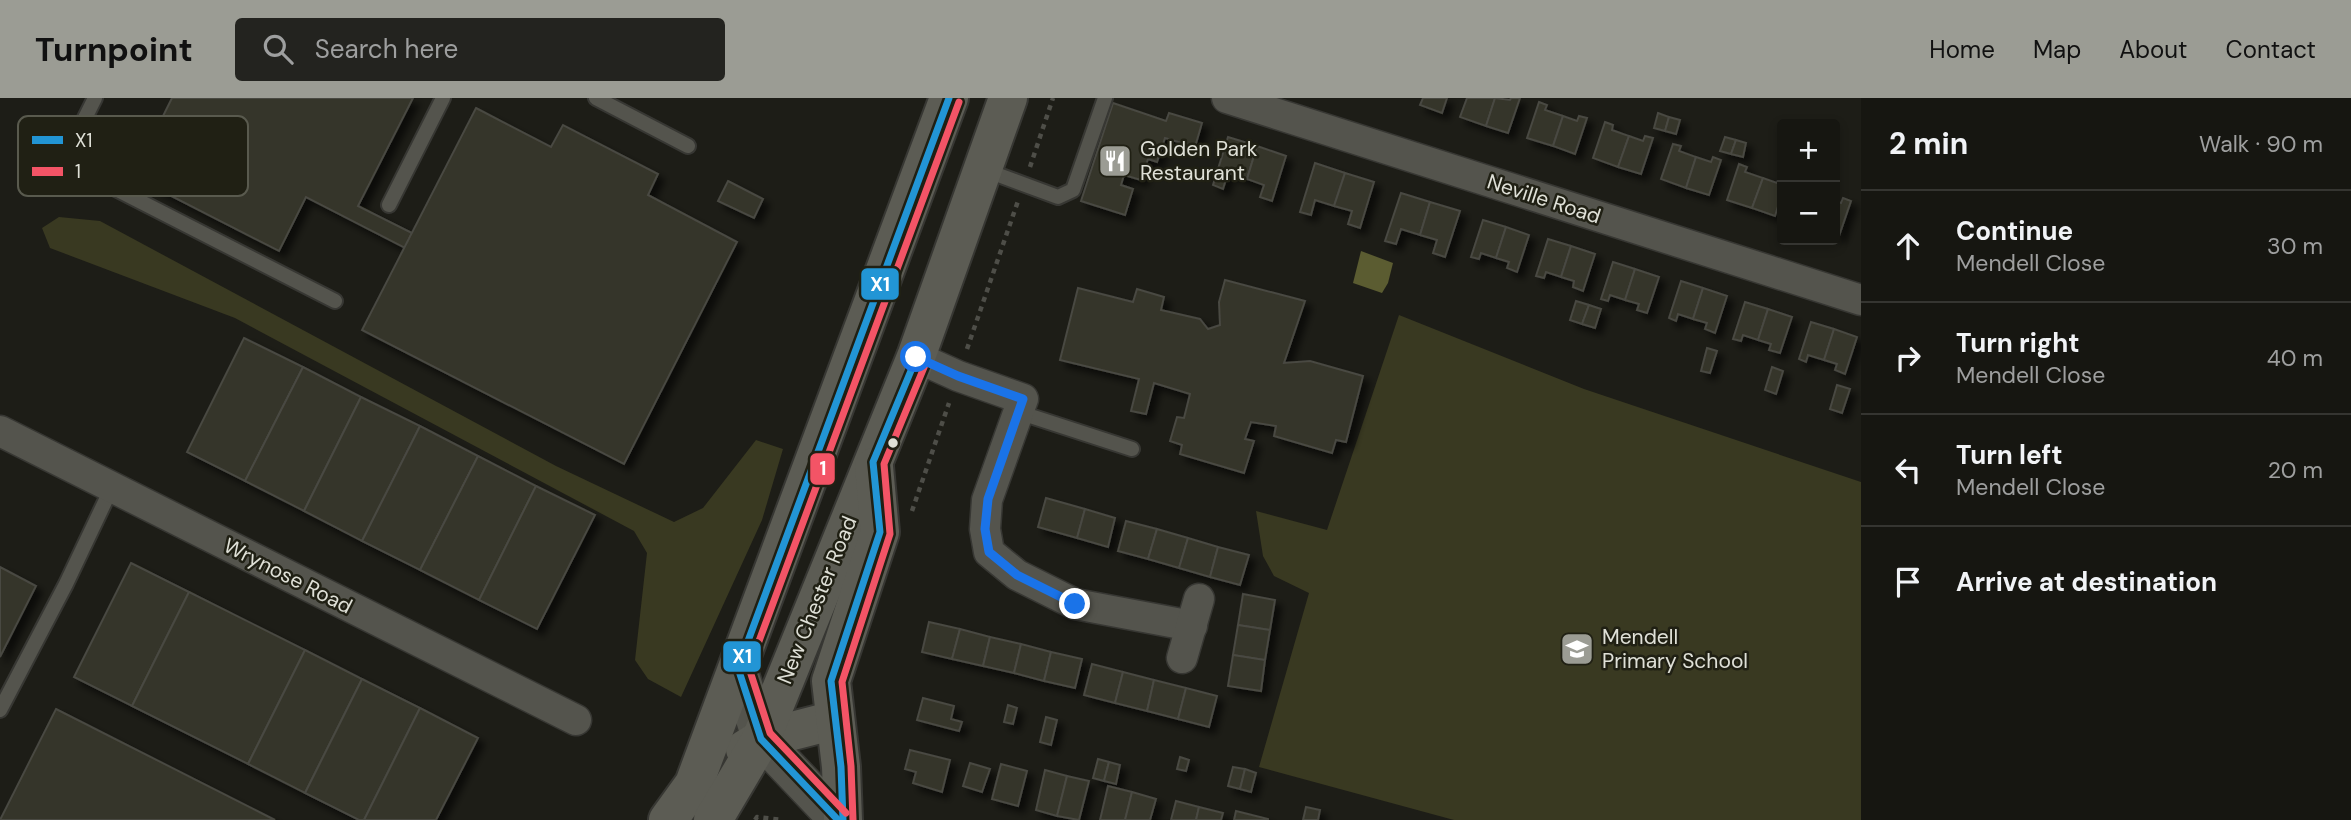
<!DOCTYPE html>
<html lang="en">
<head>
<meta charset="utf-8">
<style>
  body { margin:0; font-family:"DM Sans",sans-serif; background:#23231f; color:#f1f3f6 }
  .controls { position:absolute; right:21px; top:21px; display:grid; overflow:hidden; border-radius:7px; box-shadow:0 4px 10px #0003 }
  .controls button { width:63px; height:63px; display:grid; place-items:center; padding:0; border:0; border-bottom:2px solid #353531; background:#161611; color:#f1f3f6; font:35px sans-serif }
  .stop { position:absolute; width:21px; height:21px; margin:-16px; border:5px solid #1a73e8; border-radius:50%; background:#fff }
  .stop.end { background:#1a73e8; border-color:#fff; box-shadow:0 2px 7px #0008 }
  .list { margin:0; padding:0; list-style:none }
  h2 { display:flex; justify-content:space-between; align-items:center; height:91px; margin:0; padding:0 28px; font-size:30px }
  h2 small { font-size:23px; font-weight:400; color:#9e9f9f }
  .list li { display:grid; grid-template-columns:46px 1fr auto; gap:21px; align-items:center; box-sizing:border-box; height:112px; padding:0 28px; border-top:2px solid #353531 }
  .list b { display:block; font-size:26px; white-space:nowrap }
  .list p { margin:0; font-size:23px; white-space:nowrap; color:#9e9f9f }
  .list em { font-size:23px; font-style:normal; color:#9e9f9f }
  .icon { flex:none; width:38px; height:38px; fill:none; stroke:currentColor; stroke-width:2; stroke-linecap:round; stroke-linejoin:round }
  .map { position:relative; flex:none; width:1861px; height:722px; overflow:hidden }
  header { display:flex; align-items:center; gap:42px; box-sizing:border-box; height:98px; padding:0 35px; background:#9b9c94; color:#111 }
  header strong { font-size:33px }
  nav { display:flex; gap:38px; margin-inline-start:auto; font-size:24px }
  .search { width:490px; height:63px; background:#23231f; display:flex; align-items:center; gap:18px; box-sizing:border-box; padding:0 24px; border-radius:7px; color:#9e9f9f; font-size:26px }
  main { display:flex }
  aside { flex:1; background:#161611 }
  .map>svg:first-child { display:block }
  .green { fill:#393921 }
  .water { fill:#5b5c31 }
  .building { fill:#363529; stroke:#484842; stroke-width:2; filter:url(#shadow) }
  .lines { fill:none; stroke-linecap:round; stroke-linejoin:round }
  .service-casing { stroke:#373733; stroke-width:18 }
  .minor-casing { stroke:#373733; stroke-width:33 }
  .tertiary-casing { stroke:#373733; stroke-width:40 }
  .trunk-casing { stroke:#373733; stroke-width:42 }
  .path { stroke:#4e4e48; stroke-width:4.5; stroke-dasharray:5 5; stroke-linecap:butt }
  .service { stroke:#54544d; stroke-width:14 }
  .minor { stroke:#54544d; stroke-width:30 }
  .tertiary { stroke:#54544d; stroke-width:37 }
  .trunk { stroke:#5c5c54; stroke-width:38 }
  .bus-1-casing { stroke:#202014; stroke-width:12 }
  .bus-2-casing { stroke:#202014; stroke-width:12 }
  .bus-1 { stroke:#2295d5; stroke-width:7 }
  .bus-2 { stroke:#f35466; stroke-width:7 }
  .route { stroke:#1a73e8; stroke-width:9 }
  .bus-dot { fill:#dfe0d7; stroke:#202014; stroke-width:2.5 }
  .labels { text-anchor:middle; stroke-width:5; stroke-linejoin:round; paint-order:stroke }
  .poi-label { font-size:21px; fill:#dfe0d7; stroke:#202014; text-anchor:start }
  .street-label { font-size:21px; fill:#dfe0d7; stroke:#202014 }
  .key { fill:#202014; stroke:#595a4e; stroke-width:2 }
  .key-label { font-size:19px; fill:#dfe0d7 }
  .line-badge { stroke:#202014; stroke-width:2.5 }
  .badge-label { font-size:19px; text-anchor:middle; font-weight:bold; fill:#fff }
</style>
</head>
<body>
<header>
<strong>Turnpoint</strong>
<div class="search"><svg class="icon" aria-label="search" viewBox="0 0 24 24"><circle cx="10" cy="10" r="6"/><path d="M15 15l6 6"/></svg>Search here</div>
<nav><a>Home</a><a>Map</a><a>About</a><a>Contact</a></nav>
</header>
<main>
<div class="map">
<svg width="1861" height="722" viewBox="0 0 1861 722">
  <defs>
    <filter id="shadow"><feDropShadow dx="6" dy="6" stdDeviation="3.5" flood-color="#0009"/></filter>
  </defs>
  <rect width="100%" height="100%" fill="#1d1d17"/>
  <g class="green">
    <polygon points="59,119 100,123 556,368 674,424 703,410 756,342 783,351 762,422 681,599 648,581 635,562 647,455 634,433 235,220 50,150 42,130"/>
    <polygon points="1399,217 1584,291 1861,384 1861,722 1454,722 1259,669 1309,495 1274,478 1263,458 1256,413 1327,432"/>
  </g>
  <polygon class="water" points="1361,153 1393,165 1388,185 1382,195 1353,185"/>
  <g class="building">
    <polygon points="172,0 413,0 358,108 412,135 405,150 306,99 279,153 140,82 167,28 160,24"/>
    <polygon points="1423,0 1447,0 1442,15 1420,7"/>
    <polygon points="1467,0 1495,0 1486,28 1460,19"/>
    <polygon points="1495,0 1510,2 1511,0 1520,0 1508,35 1486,28"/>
    <polygon points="1539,4 1547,7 1545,12 1563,18 1553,48 1527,40"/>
    <polygon points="1113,5 1166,23 1169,15 1202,25 1195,49 1165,40 1157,64 1148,61 1141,82 1124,77 1121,87 1133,91 1125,117 1081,103"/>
    <polygon points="476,10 551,49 563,27 658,76 648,97 737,144 624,366 362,232"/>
    <polygon points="1658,15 1669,19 1665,33 1654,30"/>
    <polygon points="1563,18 1577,23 1579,18 1587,20 1575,56 1553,48"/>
    <polygon points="1669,19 1680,22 1676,36 1665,33"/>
    <polygon points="1605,24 1613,27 1612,32 1629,38 1618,69 1593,60"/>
    <polygon points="1629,38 1643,43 1645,38 1653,40 1641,76 1618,69"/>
    <polygon points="1228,39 1257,48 1247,81 1228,75 1223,91 1213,87"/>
    <polygon points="1725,39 1736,42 1731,56 1720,53"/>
    <polygon points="1736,42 1746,45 1743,59 1731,56"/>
    <polygon points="1673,46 1681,48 1679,53 1696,59 1686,90 1661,81"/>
    <polygon points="1257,48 1286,58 1272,103 1260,99 1264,87 1247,81"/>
    <polygon points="1696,59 1711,64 1713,59 1721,62 1709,97 1686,90"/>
    <polygon points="1315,65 1345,75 1334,108 1315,102 1311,117 1300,114"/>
    <polygon points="1739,66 1747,69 1745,74 1763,80 1752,110 1727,102"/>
    <polygon points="1345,75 1374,84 1360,130 1348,126 1352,113 1334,108"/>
    <polygon points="1779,79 1782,81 1782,95 1775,118 1752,110 1763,80 1777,85"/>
    <polygon points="728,83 763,101 754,120 718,103"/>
    <polygon points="1401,95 1430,104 1420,137 1401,131 1396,146 1385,143"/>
    <polygon points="1843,100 1851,103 1839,138 1835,137 1835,103 1841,105"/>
    <polygon points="1430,104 1460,113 1445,159 1433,155 1437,142 1420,137"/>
    <polygon points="1483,122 1506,129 1496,160 1481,155 1479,161 1471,159"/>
    <polygon points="1506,129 1529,137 1517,174 1507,170 1509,164 1496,160"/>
    <polygon points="1548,141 1571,148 1561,179 1546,174 1544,180 1536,178"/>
    <polygon points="1571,148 1595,156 1583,193 1573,189 1574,183 1561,179"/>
    <polygon points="1613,164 1635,171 1625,202 1610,197 1608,203 1601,201"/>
    <polygon points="1635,171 1659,179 1647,215 1637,212 1639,206 1625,202"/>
    <polygon points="1225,182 1305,203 1284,265 1310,263 1363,278 1346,344 1336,342 1332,355 1274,338 1276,328 1251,324 1245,341 1254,343 1244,375 1180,356 1182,347 1170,343 1177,319 1184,320 1190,296 1154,285 1146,316 1131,313 1139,281 1060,262 1078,190 1133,204 1137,191 1164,199 1161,212 1200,221 1208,231 1220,227 1219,204"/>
    <polygon points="1681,183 1703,190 1693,221 1678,216 1676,223 1669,220"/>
    <polygon points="1703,190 1727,198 1715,235 1705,231 1707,225 1693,221"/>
    <polygon points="1576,203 1589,207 1582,226 1570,222"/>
    <polygon points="1745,204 1768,211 1758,242 1743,237 1741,243 1733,241"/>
    <polygon points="1589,207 1601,211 1595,230 1582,226"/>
    <polygon points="1768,211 1792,219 1780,255 1769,252 1771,246 1758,242"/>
    <polygon points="1811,224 1834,231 1824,262 1808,257 1806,264 1799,261"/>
    <polygon points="1834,231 1857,239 1845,276 1835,272 1837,266 1824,262"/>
    <polygon points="244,240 303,269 245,383 187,354"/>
    <polygon points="1707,250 1717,253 1710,275 1701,273"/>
    <polygon points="303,269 361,299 304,413 245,383"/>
    <polygon points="1772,269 1783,273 1776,296 1765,292"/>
    <polygon points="1837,287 1850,291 1842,315 1830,311"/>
    <polygon points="361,299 420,328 362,443 304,413"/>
    <polygon points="420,328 478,358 420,472 362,443"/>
    <polygon points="478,358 536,388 479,502 420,472"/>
    <polygon points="536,388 595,417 537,531 479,502"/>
    <polygon points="1046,400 1085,411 1077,440 1038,429"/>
    <polygon points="1085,411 1115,420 1108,449 1077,440"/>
    <polygon points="1126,423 1157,431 1148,461 1118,453"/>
    <polygon points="1157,431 1188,440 1179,470 1148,461"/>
    <polygon points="1188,440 1218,449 1210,479 1179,470"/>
    <polygon points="1218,449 1249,457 1240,487 1210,479"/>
    <polygon points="131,465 189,494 132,608 74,579"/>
    <polygon points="0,469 36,488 0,559"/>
    <polygon points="189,494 305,552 248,666 132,608"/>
    <polygon points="1243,496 1275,502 1270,532 1238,527"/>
    <polygon points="929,524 960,531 952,561 922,554"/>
    <polygon points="1238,527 1270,532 1265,562 1233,557"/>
    <polygon points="960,531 990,539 983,568 952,561"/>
    <polygon points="990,539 1021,546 1014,575 983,568"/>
    <polygon points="1021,546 1051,554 1044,583 1014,575"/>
    <polygon points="305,552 362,581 305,695 248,666"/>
    <polygon points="1051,554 1082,561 1075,590 1044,583"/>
    <polygon points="1233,557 1265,562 1261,593 1228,588"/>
    <polygon points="1092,566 1123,574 1115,605 1084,597"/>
    <polygon points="1123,574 1154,582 1147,613 1115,605"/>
    <polygon points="362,581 420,610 364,722 359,722 305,695"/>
    <polygon points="1154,582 1186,590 1178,621 1147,613"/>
    <polygon points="1186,590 1217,598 1209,629 1178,621"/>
    <polygon points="923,600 954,608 951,621 962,624 959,633 917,622"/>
    <polygon points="1008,607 1017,610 1013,626 1004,624"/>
    <polygon points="420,610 478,640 436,722 364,722"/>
    <polygon points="56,611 275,722 0,722"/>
    <polygon points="1046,619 1057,622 1051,647 1040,644"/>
    <polygon points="910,652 950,662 942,694 913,685 916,674 905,671"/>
    <polygon points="1180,659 1189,662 1186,673 1177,671"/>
    <polygon points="1098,661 1109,664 1104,683 1093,680"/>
    <polygon points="1109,664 1120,667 1116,686 1104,683"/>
    <polygon points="970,665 990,671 982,694 963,688"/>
    <polygon points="1001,666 1027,673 1018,708 992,701"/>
    <polygon points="1233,669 1245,671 1240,691 1228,688"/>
    <polygon points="1245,671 1256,675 1251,694 1240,691"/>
    <polygon points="1045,672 1067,678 1057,718 1036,712"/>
    <polygon points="1067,678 1089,683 1079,722 1057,718"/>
    <polygon points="1108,688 1132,694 1125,722 1100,722"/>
    <polygon points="1132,694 1156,701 1150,722 1125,722"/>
    <polygon points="1176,703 1199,709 1196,722 1171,722"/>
    <polygon points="1199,709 1223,715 1221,722 1196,722"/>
    <polygon points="1306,709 1320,712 1318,722 1303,722"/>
    <polygon points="1236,713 1268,721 1268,722 1234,722"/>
  </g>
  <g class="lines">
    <defs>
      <g id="service">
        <polyline points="95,0 63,64 335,203"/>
        <polyline points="596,0 688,48"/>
        <polyline points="985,72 1058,99 1073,92 1105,0"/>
        <polyline points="389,107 443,0"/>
        <polyline points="1018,314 1132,351"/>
        <polyline points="0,612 66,486 112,389"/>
      </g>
      <g id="minor">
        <polyline points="1227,0 1861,202"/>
        <polyline points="916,259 958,278 1023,301 987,402 985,431 989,454 1017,477 1075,506 1192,528"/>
        <polyline points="0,333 576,622"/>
        <polyline points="1182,560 1199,501"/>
      </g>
      <polyline id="tertiary" points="738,570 761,641 838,722"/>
      <g id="trunk">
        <polyline points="745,651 761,641 835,622"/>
        <polyline points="668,722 694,686 949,0"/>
        <polyline points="713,722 761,641 916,259 1008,0"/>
        <polyline points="843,722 841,669 831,583 880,434 874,369"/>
      </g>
    </defs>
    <use href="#service" class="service-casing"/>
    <use href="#minor" class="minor-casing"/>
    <use href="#tertiary" class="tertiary-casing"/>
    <use href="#trunk" class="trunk-casing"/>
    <g class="path">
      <polyline points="1030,69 1053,0"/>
      <polyline points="967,251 1018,103"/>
      <polyline points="912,413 949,305"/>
      <polyline points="755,722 757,719 783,722"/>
    </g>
    <use href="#service" class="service"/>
    <use href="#minor" class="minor"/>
    <use href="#tertiary" class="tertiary"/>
    <use href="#trunk" class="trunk"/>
    <defs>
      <g id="bus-1">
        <polyline points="838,722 761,641 738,570 949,0"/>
        <polyline points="843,722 841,669 831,583 880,434 873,364 915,263"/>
      </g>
      <g id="bus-2">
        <polyline points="846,715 770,635 749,570 959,4"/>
        <polyline points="853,722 851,668 842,584 890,436 884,366 925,267"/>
      </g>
    </defs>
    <use href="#bus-1" class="bus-1-casing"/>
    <use href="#bus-2" class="bus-2-casing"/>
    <use href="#bus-1" class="bus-1"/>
    <use href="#bus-2" class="bus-2"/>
  </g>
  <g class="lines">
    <polyline class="route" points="916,259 958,278 1023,301 988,401 985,431 989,454 1017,477 1075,506"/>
  </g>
  <defs>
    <symbol id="restaurant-square" viewBox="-11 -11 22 22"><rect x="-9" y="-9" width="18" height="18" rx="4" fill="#9b9c94" stroke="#202014"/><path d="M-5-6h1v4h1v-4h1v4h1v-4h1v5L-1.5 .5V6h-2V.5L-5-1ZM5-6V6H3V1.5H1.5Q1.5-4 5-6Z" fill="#fff"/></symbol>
    <symbol id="school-square" viewBox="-11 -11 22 22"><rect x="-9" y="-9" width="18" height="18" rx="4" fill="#9b9c94" stroke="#202014"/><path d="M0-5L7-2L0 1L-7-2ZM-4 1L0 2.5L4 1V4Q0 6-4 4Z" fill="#fff"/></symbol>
  </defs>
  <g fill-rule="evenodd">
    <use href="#restaurant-square" x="1096" y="44" width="38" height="38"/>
    <use href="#school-square" x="1558" y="532" width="38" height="38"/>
  </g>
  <circle class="bus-dot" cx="893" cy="345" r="6"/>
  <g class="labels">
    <g class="poi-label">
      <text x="1140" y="58">Golden Park<tspan x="1140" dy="24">Restaurant</tspan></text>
      <text x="1602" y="546">Mendell<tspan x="1602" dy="24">Primary School</tspan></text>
    </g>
    <g class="street-label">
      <text transform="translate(1544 101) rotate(18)" y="7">Neville Road</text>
      <text transform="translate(288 478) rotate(27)" y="7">Wrynose Road</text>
      <text transform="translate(817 502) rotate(-68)" y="7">New Chester Road</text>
    </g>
  </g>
  <rect x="18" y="18" width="230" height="80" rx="10" class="key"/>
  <rect x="32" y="38" width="31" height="8" fill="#2295d5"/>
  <rect x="32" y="69" width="31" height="9" fill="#f35466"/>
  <g class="key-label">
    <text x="75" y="49">X1</text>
    <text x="75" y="80">1</text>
  </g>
  <g class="line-badge">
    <rect x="860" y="169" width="40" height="34" rx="7" fill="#2295d5"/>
    <rect x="809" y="354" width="27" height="34" rx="7" fill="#f35466"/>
    <rect x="722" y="542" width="40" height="33" rx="7" fill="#2295d5"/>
  </g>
  <g class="badge-label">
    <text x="880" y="193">X1</text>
    <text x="823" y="377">1</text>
    <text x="742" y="565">X1</text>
  </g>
</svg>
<div class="controls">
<button>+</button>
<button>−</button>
</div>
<div class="stop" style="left:916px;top:259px"></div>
<div class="stop end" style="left:1075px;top:506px"></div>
</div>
<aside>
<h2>2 min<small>Walk · 90 m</small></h2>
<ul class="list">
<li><svg class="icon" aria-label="ahead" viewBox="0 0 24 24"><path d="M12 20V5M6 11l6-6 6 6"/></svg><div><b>Continue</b><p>Mendell Close</p></div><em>30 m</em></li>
<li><svg class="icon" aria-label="right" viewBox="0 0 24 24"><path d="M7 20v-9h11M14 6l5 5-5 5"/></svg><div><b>Turn right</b><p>Mendell Close</p></div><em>40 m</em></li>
<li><svg class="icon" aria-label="left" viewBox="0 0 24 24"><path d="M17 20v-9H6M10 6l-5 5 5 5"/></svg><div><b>Turn left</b><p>Mendell Close</p></div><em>20 m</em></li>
<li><svg class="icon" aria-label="arrive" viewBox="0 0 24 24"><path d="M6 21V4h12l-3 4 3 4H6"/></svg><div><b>Arrive at destination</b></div></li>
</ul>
</aside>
</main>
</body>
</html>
